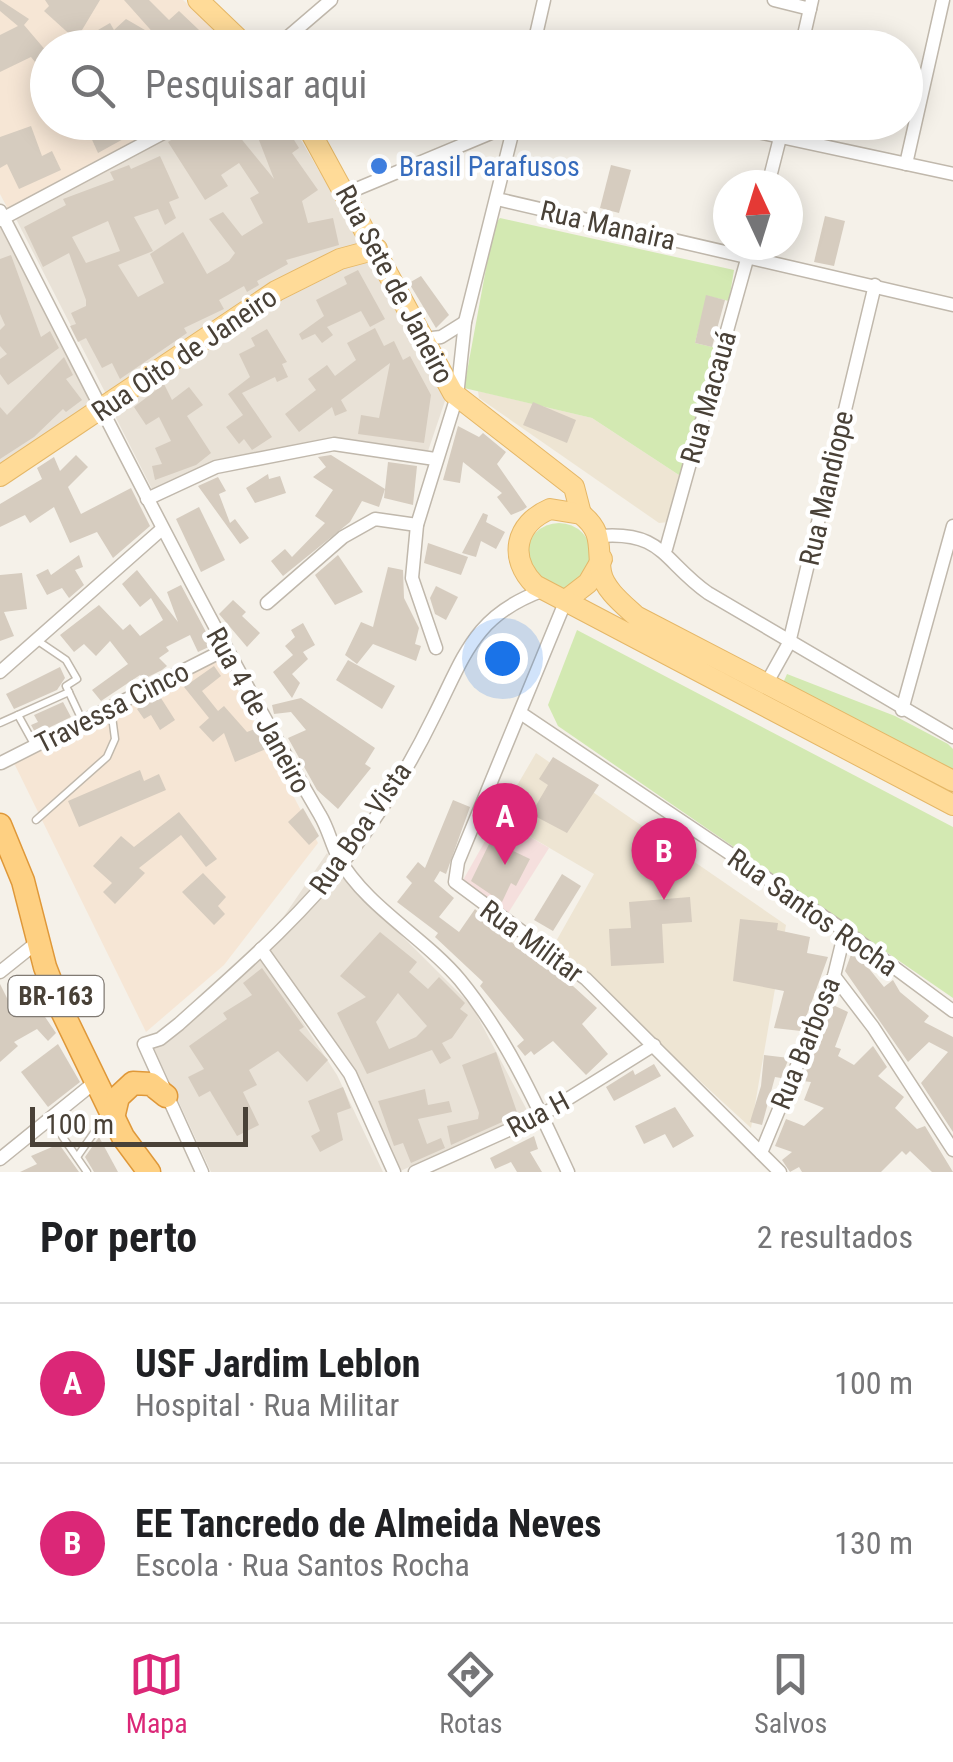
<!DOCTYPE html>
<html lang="pt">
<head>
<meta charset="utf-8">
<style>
  body { margin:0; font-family:"Roboto Condensed",sans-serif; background:#f2f2f2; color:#202124 }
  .compass { position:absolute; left:713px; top:170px; width:90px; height:90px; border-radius:50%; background:#fff; box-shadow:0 5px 25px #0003; rotate:356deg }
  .scale { position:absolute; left:30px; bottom:25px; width:218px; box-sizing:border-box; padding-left:10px; border:5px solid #494137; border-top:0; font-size:28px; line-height:35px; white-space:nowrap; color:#494137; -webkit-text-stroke:8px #fff; paint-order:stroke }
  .you { position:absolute; left:502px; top:658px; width:35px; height:35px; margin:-25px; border:8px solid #fff; border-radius:50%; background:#1a73e8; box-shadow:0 0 0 15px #1a73e833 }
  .badge { display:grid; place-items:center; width:65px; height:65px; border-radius:50%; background:#db2777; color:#fff; font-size:32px; font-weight:700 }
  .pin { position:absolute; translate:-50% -82px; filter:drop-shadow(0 2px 5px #0008) }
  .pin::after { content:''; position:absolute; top:52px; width:35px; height:30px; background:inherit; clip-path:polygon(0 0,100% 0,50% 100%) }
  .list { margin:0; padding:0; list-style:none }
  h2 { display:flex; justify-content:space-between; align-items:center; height:130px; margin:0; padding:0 40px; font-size:42px }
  h2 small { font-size:32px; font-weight:400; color:#757577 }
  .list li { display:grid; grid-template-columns:65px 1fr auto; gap:30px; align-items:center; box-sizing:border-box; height:160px; padding:0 40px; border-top:2px solid #e0e0e0 }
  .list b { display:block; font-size:38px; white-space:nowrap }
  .list p { margin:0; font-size:32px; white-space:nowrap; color:#757577 }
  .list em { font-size:32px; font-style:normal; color:#757577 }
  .icon { flex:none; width:55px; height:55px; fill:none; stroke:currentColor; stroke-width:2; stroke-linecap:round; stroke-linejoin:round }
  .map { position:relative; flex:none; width:953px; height:1172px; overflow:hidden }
  .search { position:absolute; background:#fff; box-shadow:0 5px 25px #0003; left:30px; right:30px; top:30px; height:110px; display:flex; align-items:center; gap:25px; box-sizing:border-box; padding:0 35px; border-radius:55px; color:#757577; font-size:38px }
  .sheet { height:450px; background:#fff }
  nav { display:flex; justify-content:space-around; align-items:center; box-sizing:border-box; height:140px; border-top:2px solid #e0e0e0; background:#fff; font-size:28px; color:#757577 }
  nav a { display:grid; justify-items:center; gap:5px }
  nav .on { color:#db2777 }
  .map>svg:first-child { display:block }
  .residential { fill:#e9e2d7 }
  .commercial { fill:#f6e6d5 }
  .education { fill:#eee5d3 }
  .medical { fill:#f5dfdd }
  .green { fill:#d3e9b2 }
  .building { fill:#d6ccbf; fill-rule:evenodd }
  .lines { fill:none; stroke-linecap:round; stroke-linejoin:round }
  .service-casing { stroke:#c0b8ac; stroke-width:9 }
  .minor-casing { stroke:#c0b8ac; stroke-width:15 }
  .primary-casing { stroke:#e5b767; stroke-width:22 }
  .trunk-casing { stroke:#df9839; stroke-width:25 }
  .service { stroke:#fff; stroke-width:6 }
  .minor { stroke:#fff; stroke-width:12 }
  .primary { stroke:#ffdb98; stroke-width:20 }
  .trunk { stroke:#fed082; stroke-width:22 }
  .shop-dot { fill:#3f7fe0; stroke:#fff; stroke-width:4 }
  .labels { text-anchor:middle; stroke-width:9; stroke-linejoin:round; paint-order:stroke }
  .shield { fill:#fff; stroke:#807a73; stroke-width:2.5 }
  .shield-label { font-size:25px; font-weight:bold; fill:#494137 }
  .shop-label { font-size:28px; fill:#366cbe; stroke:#fff; text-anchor:start }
  .street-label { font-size:28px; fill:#494137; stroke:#fff }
</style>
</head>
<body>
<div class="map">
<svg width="953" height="1172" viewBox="0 0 953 1172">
  <rect width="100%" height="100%" fill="#f5f1e9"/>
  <g class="residential">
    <polygon points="183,123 291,123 362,244 106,394 16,219"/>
    <polygon points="0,226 96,404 0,466"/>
    <polygon points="369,257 446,398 428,451 343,438 215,462 152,489 113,412 278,301"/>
    <polygon points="327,853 343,877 472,1006 529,1114 398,1172 349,1062 265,944"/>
    <polygon points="257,952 337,1075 383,1172 211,1172 154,1048"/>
  </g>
  <g class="commercial">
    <polygon points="0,0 183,0 233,47 48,48 48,122 172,123 9,211 0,194"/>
    <polygon points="221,658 318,843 224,965 146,1032 13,761"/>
  </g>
  <g class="education">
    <polygon points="478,391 592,418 682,477 669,522 659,523 479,398"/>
    <polygon points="536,753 786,925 751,1128 588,978 550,952 594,874 498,818"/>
  </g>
  <polygon class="medical" points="498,818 549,848 505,918 462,882"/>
  <g class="green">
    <polygon points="500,218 734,270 729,301 707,296 695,343 717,348 682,477 592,418 464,388 494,225"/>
    <circle cx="559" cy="556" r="33"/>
    <polygon points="577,630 953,827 953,998 558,726 548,705"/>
    <polygon points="787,674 895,716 948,744 953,749 953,772 783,683"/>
  </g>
  <g class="building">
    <polygon points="0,0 29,19 24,25 47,52 35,62 31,57 0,72 0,35 18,26 0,11"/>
    <polygon points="45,0 100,0 76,40 44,11 49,6"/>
    <polygon points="124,0 149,0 169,20 179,11 218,48 109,48 98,30 110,23 114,30 126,19 157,37"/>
    <polygon points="112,122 154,122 98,153 89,133"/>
    <path d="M 199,122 L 205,122 L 215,138 L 230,125 L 274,179 L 252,122 L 283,122 L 299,148 L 292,153 L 318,190 L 302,201 L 308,223 L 333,218 L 339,245 L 286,260 L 288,264 L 257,281 L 259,285 L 247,292 L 244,286 L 219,300 L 224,309 L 184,328 L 187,333 L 120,379 L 112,363 L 102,368 L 86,338 L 78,342 L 70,326 L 76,324 L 71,313 L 86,306 L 86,300 L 69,253 L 43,267 L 24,227 L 66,205 L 63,199 L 114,180 L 110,172 L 116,170 L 129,165 L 131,169 L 160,156 L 179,198 L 169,202 L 176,218 L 165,225 L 158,209 L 134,217 L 153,251 L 118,265 L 138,297 L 164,283 L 150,254 L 183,232 L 207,274 L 229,261 L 235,253 L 209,219 L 223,212 L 242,236 L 263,223 L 250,198 L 259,193 L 239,163 L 221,175 L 228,186 L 205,200 L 168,142 ZM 108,221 L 120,251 L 86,263 L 72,237 Z"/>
    <polygon points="31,126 42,156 52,151 61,170 19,189 7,164 0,168 0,137"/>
    <polygon points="611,165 631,170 619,213 600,208"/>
    <polygon points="825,216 845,221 834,266 814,262"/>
    <polygon points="11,255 41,337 50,331 59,348 8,385 0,374 0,359 7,354 0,346 0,330 5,325 0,314 0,259"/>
    <polygon points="358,270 385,319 370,327 361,311 327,327 333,335 322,343 315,334 302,340 299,334 324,316 316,300 347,284 344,277"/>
    <polygon points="421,276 449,315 436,328 409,283"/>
    <polygon points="706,295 725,300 712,347 695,343"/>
    <polygon points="375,328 384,346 394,341 403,360 410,356 431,395 424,443 358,434 361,415 379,418 390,363 341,400 347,411 335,416 332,407 299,432 285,414 316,390 308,379 327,365 335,376 356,360 347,343"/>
    <polygon points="267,329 287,362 282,364 288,377 277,382 275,377 242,393 272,437 252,450 244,439 239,444 226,427 243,415 228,394 250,377 239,354 255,346 251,338"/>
    <polygon points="64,357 73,375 66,379 82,400 66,412 63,409 34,437 0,459 0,407 7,415"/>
    <polygon points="164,384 172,400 189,387 203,405 187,416 211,453 196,465 155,480 152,466 162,464 155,448 171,441 159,417 146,425 134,407"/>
    <polygon points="533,402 576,420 567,443 523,425"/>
    <polygon points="458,426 479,437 483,433 506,452 497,464 527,507 523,510 511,515 497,497 502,493 463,462 460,483 443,480"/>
    <polygon points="76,455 88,467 68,487 81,514 131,488 150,526 113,558 97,532 70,543 54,507 30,523 25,515 0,527 0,504 42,479 37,468 54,457 60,471"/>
    <polygon points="331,455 385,489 379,507 362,501 350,522 283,576 271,561 285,549 292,557 325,523 315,516 333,490 313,477 326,467 318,457"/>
    <polygon points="388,462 417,466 413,505 384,498"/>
    <polygon points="268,474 269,479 280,476 286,493 255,503 246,488"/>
    <polygon points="218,477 226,491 219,494 230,523 235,519 249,538 240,544 198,486"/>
    <polygon points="199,507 225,560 201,572 176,519"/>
    <polygon points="483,513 488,515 486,522 505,532 496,549 481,541 476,557 462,553"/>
    <polygon points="428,543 468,557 461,575 424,563"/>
    <polygon points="79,555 83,567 75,570 84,585 69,598 62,588 47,595 36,575 48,569 51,575"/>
    <polygon points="338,555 363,592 335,605 315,575"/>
    <polygon points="388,567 403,570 404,598 419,628 415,644 421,646 416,661 373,644 357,664 345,655 361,622 373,627"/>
    <polygon points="137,570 178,622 167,592 181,585 213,645 198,652 190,635 166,647 169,651 159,658 167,666 162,670 144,679 140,675 101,701 92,690 128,664 110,641 96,656 84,644 74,652 60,635 99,605 123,630 130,624 140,636 163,620 151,598 140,607 122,584"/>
    <polygon points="22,573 27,609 4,612 14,636 0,641 0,575"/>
    <polygon points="436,586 458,597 446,620 435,614 430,598"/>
    <polygon points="233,600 246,612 242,616 260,633 247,647 219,614"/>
    <polygon points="303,623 315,645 303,652 308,659 292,674 300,683 292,698 273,672 293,655 285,646 295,637 291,630"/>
    <polygon points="348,660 395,686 382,709 336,680"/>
    <polygon points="214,666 221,676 202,691 218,711 224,706 247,732 257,728 266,749 235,762 224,733 213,742 199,727 209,718 184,687"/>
    <polygon points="60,667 65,678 57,690 14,709 6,694"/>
    <polygon points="159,695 175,720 160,730 151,715 144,719 137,709"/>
    <polygon points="301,698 375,748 365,764 371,768 338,809 317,790 288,738 306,730 291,712 274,714 272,705"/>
    <polygon points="63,702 71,717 36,734 31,725 38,722 34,715"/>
    <polygon points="553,757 599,785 567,833 531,814 548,785 539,779"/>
    <polygon points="140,770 144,781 159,774 166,790 79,827 68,801"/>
    <polygon points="453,800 470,807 446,874 440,871 434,881 454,898 439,917 459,932 475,909 517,947 520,944 541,964 544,960 549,964 597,1008 582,1024 608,1054 586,1075 553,1041 534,1055 531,1051 525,1056 517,1046 524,1040 480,986 483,982 435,937 438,933 397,902 412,883 406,877 418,862 425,868"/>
    <polygon points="303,808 319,836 309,845 288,822"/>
    <polygon points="179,812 217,859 206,867 181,835 139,868 145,873 115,904 103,892 112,883 93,866 121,836 134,847"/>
    <polygon points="493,836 503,841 501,845 530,859 516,886 511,883 502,902 471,881"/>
    <polygon points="203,873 226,897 218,906 225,914 214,925 182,892"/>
    <polygon points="562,874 581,886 553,931 534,920"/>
    <polygon points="690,897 692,922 662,924 664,963 611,966 609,929 631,928 629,902"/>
    <polygon points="740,919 778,923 777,930 810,937 807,953 828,957 801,1031 774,1028 784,991 733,981"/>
    <path d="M 380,932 L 417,962 L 409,972 L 428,989 L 439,977 L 465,1003 L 460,1009 L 468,1015 L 452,1038 L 442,1043 L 451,1058 L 440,1064 L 432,1050 L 367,1074 L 337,1013 L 366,997 L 340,976 ZM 398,993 L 427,1026 L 416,1037 L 389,1049 L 376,1022 Z"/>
    <polygon points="853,949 884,987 893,980 900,992 929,1016 924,1022 953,1037 953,1132 921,1083 948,1052 929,1042 908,1062 845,971"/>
    <polygon points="262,968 304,1027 299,1030 328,1060 307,1082 278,1051 249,1070 257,1085 243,1092 259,1125 237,1136 210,1091 199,1097 188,1077 204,1069 189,1046 227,1019 223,1013 252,995 243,983"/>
    <polygon points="0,984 8,1000 36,985 47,1013 43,1014 56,1033 48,1041 37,1029 14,1042 18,1046 0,1062"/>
    <polygon points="833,1005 848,1012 835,1047 841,1049 838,1056 854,1065 873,1046 887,1067 878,1076 904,1097 895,1108 917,1129 925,1126 953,1172 932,1172 910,1151 906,1155 902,1151 881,1172 802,1172 799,1167 790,1172 782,1160 792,1152 775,1146 786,1119 804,1126 824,1108 804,1100 811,1082 802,1081"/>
    <polygon points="58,1044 80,1082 48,1107 21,1072"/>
    <polygon points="496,1052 518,1115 451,1145 447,1126 478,1119 479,1113 462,1065"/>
    <polygon points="764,1055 789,1058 781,1078 775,1077 762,1125 750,1122 761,1086"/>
    <polygon points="654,1064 661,1076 614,1101 606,1087 633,1070 635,1075"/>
    <polygon points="343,1087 351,1108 337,1113 343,1140 320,1152 311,1136 320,1131 308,1101"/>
    <polygon points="425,1089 428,1105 449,1101 452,1112 418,1119 427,1144 441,1138 445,1148 411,1163 403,1143 394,1146 378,1101"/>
    <polygon points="675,1107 694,1136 673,1148 665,1134 644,1144 635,1126"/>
    <polygon points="534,1136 538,1149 530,1152 542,1172 517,1172 511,1162 495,1169 490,1158"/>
    <polygon points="99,1137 118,1172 94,1172 85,1157"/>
    <polygon points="59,1144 79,1172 20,1172 37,1164 31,1156"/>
  </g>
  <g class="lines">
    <defs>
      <g id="service">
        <polyline points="38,641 66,660 77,679 66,686 82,720"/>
        <polyline points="18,715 34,744"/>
        <polyline points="0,723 69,692"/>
        <polyline points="36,820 107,757 115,739 111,709"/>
        <polyline points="51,1120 87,1172"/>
        <polyline points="77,1157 105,1117"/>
      </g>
      <g id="minor">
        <polyline points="774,0 810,9"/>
        <polyline points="275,48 331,0"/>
        <polyline points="533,48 544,0"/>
        <polyline points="801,48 812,0"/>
        <polyline points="712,122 953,174"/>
        <polyline points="906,164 943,0"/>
        <polyline points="768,185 784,122"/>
        <polyline points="347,193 515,123"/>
        <polyline points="497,199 953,305"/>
        <path d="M 0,211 C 105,414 205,618 320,815 C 328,828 331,843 338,857 C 366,907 424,937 460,980 C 506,1036 538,1107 568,1172"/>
        <polyline points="0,220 184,122"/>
        <polyline points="424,339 441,337 465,322"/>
        <polyline points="147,499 216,467 334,444 435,459"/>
        <path d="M 600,536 C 663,531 663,561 708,593 L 953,737"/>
        <polyline points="666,549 751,245"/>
        <polyline points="566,600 458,862 455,882 586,979 780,1172"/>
        <polyline points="267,603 343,537 375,519 417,525"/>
        <polyline points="436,648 412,578 417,525 457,396 465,322 515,122"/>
        <polyline points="0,672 162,529"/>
        <polyline points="765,686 789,643 875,285"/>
        <polyline points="902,710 953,526"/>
        <polyline points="522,714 845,931 953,1011"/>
        <polyline points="1,763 224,650"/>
        <polyline points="261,949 350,1074 394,1172"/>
        <polyline points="0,972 40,940"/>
        <polyline points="834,976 873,1027 953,1150"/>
        <polyline points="761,1153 834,976 845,931"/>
        <polyline points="0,1159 95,1082"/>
        <path d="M 202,1172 L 144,1044 L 160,1039 L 179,1024 C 239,970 301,917 351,852 C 382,811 411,763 434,716 C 465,655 474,615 544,590"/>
        <polyline points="415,1172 542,1115 654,1045"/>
      </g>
      <g id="primary">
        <polyline points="198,0 248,48"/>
        <polyline points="305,122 453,393 574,487 581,514"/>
        <polyline points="0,476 276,291 340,259 377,249"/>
        <polyline points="566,600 588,583 602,559"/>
        <path d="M 953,781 L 636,616 C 623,604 604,589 601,572 C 597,546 604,532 581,514 L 550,509 C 515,524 508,558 535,585 L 953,805"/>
      </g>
      <g id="trunk">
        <polyline points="0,825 23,881 45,967 62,1011 123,1137 149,1172"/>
        <polyline points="113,1118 118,1097 133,1083 151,1084 166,1096"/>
      </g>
    </defs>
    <use href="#service" class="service-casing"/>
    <use href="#minor" class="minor-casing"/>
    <use href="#primary" class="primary-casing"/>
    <use href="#trunk" class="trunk-casing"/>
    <use href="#service" class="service"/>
    <use href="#minor" class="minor"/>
    <use href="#primary" class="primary"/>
    <use href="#trunk" class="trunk"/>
  </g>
  <circle class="shop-dot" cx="379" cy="166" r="10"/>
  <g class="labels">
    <rect class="shield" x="8.5" y="976" width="95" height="40" rx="8"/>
    <g class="shield-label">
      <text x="56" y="1005">BR-163</text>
    </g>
    <g class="shop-label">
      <text x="399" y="176">Brasil Parafusos</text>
    </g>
    <g class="street-label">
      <text transform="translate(608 225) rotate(13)" y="10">Rua Manaira</text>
      <text transform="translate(395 284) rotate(62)" y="10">Rua Sete de Janeiro</text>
      <text transform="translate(184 354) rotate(-34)" y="10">Rua Oito de Janeiro</text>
      <text transform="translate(708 397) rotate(-74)" y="10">Rua Macauá</text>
      <text transform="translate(826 488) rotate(-77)" y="10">Rua Mandiope</text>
      <text transform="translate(112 707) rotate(-27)" y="10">Travessa Cinco</text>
      <text transform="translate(259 710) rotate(61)" y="10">Rua 4 de Janeiro</text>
      <text transform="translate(360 828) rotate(-55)" y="10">Rua Boa Vista</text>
      <text transform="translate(813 912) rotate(35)" y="10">Rua Santos Rocha</text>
      <text transform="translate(532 941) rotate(36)" y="10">Rua Militar</text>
      <text transform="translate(805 1043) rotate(-68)" y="10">Rua Barbosa</text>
      <text transform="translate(538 1114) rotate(-28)" y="10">Rua H</text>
    </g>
  </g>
</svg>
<svg class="compass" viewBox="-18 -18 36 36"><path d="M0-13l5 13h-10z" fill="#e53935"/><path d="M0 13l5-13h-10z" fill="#757577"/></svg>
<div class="scale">100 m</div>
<div class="you"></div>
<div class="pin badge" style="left:505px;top:865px">A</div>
<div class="pin badge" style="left:664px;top:900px">B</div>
<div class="search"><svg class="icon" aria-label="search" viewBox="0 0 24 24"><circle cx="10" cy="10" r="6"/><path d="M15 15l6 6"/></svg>Pesquisar aqui</div>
</div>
<section class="sheet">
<h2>Por perto<small>2 resultados</small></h2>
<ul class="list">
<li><span class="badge">A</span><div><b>USF Jardim Leblon</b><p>Hospital · Rua Militar</p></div><em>100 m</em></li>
<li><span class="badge">B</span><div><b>EE Tancredo de Almeida Neves</b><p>Escola · Rua Santos Rocha</p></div><em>130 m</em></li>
</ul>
</section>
<nav>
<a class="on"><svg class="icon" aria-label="map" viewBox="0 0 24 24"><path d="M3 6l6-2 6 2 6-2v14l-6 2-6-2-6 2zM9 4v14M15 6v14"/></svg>Mapa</a>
<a><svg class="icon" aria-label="directions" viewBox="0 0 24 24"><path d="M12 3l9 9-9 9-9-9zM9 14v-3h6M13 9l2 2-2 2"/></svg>Rotas</a>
<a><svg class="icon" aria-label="saved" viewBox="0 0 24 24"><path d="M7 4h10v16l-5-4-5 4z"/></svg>Salvos</a>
</nav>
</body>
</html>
